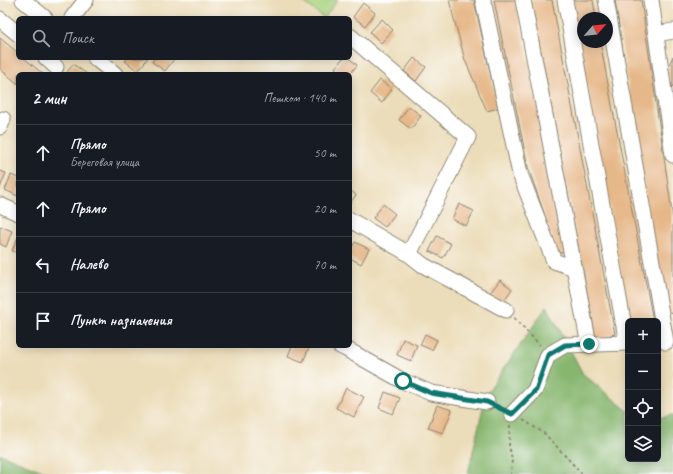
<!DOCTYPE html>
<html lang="ru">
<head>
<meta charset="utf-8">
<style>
  body { margin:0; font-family:Caveat,sans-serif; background:#20242c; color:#f1f3f6 }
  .controls { position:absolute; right:12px; bottom:12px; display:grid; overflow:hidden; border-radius:6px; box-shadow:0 2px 10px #0003 }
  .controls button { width:36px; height:36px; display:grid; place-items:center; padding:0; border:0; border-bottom:1px solid #363941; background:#171b24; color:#f1f3f6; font:20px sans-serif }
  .compass { position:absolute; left:577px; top:12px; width:36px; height:36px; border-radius:50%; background:#171b24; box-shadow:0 2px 10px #0003; rotate:62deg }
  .stop { position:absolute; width:12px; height:12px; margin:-9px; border:3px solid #0f766e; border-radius:50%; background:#fff }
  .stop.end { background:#0f766e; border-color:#fff; box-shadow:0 1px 4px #0008 }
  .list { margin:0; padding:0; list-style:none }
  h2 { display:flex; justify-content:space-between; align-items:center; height:52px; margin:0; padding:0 16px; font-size:17px }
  h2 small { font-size:13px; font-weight:400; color:#9ea1a6 }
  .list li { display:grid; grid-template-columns:26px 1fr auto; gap:12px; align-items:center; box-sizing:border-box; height:56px; padding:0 16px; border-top:1px solid #363941 }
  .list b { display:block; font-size:15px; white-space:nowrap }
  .list p { margin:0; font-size:13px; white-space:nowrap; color:#9ea1a6 }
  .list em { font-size:13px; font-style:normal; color:#9ea1a6 }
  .icon { flex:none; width:22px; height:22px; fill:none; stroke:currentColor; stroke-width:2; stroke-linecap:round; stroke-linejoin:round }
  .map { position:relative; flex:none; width:673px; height:474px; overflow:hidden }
  .search { position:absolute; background:#171b24; box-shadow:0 2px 10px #0003; left:16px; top:16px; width:336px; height:44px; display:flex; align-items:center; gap:10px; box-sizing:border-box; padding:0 14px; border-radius:6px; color:#9ea1a6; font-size:15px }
  .panel { position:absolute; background:#171b24; box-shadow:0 2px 10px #0003; left:16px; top:72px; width:336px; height:276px; border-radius:6px }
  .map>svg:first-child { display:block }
  .green { fill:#aad480; stroke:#6a8056 }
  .forest { fill:#87b66e; stroke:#59704c }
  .building { fill:#e6b788 }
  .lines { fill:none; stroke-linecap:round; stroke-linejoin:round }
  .minor-casing { stroke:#8c8472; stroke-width:17 }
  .path { stroke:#8c8472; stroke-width:2; stroke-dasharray:3 3; stroke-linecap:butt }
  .minor { stroke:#fff; stroke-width:15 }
  .route { stroke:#0f766e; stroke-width:5 }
</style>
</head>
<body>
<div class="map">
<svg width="673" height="474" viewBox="0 0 673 474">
  <rect width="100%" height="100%" fill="#fff"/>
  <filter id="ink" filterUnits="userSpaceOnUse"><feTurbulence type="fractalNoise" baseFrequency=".025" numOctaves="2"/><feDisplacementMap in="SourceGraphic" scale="8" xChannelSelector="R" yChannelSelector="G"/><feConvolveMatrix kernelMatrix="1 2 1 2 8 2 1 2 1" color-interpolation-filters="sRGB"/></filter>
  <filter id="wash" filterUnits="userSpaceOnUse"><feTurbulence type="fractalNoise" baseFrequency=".012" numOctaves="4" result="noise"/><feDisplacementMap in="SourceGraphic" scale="16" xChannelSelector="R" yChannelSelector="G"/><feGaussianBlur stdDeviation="0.9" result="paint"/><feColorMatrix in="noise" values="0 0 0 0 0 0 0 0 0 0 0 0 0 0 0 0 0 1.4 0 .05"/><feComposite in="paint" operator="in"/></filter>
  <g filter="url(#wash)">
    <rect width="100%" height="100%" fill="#ecddba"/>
    <polygon class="green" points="301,0 338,0 324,18"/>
    <g class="forest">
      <polygon points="547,306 583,374 628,411 628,459 658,459 658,418 673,415 673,474 468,474 486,394"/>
      <polygon points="0,454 50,474 0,474"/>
    </g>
    <g id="blocks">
      <g class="building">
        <polygon points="449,0 474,0 498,108 487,111 465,60"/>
        <polygon points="494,0 516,0 567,251 558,253 528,167"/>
        <polygon points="531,0 552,0 615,334 596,339"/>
        <polygon points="572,0 593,0 596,18 583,18 583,42 600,42 653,321 630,321"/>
        <polygon points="615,0 641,0 673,219 673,312 664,314"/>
        <polygon points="363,3 375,13 365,26 353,17"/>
        <polygon points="382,19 393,30 381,43 370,32"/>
        <polygon points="0,38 18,53 18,58 24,58 43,74 18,74 18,84 0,69"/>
        <polygon points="673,56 673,88 666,72"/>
        <polygon points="128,58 148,58 138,71 125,61"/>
        <polygon points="155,58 175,58 165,71 152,62"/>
        <polygon points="343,58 349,58 357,65 350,74 342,74 335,68"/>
        <polygon points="414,58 426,67 416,81 404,71"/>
        <polygon points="73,64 87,74 66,74"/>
        <polygon points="380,80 392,89 382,103 370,93"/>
        <polygon points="409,106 421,116 411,129 399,120"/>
        <polygon points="0,171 6,173 0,188"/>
        <polygon points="11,175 18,178 18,196 5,190"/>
        <polygon points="350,190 356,195 350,203"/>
        <polygon points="383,204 395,214 385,227 373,218"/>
        <polygon points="459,204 474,211 466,226 452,219"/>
        <polygon points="0,226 12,231 6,247 0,244"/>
        <polygon points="437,236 451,244 443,258 429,251"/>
        <polygon points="18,237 18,253 12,251"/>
        <polygon points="355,242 369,249 361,264 350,258 350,251"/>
        <polygon points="500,280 512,289 502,303 490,293"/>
        <polygon points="425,334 437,340 432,350 420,345"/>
        <polygon points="403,339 417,345 411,361 397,355"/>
        <polygon points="292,346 307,346 309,347 303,362 288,356"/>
        <polygon points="346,388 364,397 354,417 336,408"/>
        <polygon points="385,392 400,398 393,414 379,408"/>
        <polygon points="437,405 452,410 443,433 428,428"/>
      </g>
    </g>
  </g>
  <g filter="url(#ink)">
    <use href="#blocks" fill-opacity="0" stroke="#8c8472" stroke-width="1"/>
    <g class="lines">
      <defs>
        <g id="minor">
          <polyline points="23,0 45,18"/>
          <polyline points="483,0 520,174 554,261 574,268"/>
          <polyline points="523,0 589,345"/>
          <polyline points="565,0 627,343"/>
          <polyline points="606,0 666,342"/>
          <polyline points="651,0 673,155"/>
          <polyline points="72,18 86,0"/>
          <polyline points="0,19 18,34"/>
          <polyline points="656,34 673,31"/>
          <polyline points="350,36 468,137 409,254"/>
          <polyline points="46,58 56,67"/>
          <polyline points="95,58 115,74"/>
          <polyline points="0,127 3,119"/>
          <polyline points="0,205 18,213"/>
          <polyline points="350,220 409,254 423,265 506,310"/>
          <polyline points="340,346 346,349 403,381 431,393 487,402"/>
          <polyline points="512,414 535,390 548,355 565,345 628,343"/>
        </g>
      </defs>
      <use href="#minor" class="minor-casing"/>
      <g class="path">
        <polyline points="514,318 540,345"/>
        <polyline points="523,420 544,433 582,474"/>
        <polyline points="510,425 509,445 512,460 511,474"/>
      </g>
      <use href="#minor" class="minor"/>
    </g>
  </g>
  <g class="lines" filter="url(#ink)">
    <polyline class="route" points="403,381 431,393 487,402 512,414 536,390 548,355 565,345 589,344"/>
  </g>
</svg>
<div class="controls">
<button>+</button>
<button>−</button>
<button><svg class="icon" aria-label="locate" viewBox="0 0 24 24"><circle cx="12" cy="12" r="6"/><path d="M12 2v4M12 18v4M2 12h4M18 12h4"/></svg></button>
<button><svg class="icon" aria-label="layers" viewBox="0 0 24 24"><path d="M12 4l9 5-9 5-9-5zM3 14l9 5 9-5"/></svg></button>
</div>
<svg class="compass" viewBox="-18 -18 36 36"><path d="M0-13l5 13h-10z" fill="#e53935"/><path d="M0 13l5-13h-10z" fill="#9ea1a6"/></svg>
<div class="stop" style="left:403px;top:381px"></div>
<div class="stop end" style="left:589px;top:344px"></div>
<div class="search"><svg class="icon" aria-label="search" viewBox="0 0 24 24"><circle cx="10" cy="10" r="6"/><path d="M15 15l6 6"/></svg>Поиск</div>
<section class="panel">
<h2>2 мин<small>Пешком · 140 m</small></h2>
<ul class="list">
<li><svg class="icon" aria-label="ahead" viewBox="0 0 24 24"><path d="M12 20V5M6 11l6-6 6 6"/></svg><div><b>Прямо</b><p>Береговая улица</p></div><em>50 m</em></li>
<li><svg class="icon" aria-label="ahead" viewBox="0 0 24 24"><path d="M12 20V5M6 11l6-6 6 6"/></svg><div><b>Прямо</b></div><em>20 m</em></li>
<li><svg class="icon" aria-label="left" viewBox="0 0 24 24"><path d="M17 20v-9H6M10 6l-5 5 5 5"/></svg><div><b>Налево</b></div><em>70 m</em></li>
<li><svg class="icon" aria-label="arrive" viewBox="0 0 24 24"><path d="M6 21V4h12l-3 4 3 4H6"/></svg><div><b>Пункт назначения</b></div></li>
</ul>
</section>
</div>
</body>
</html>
